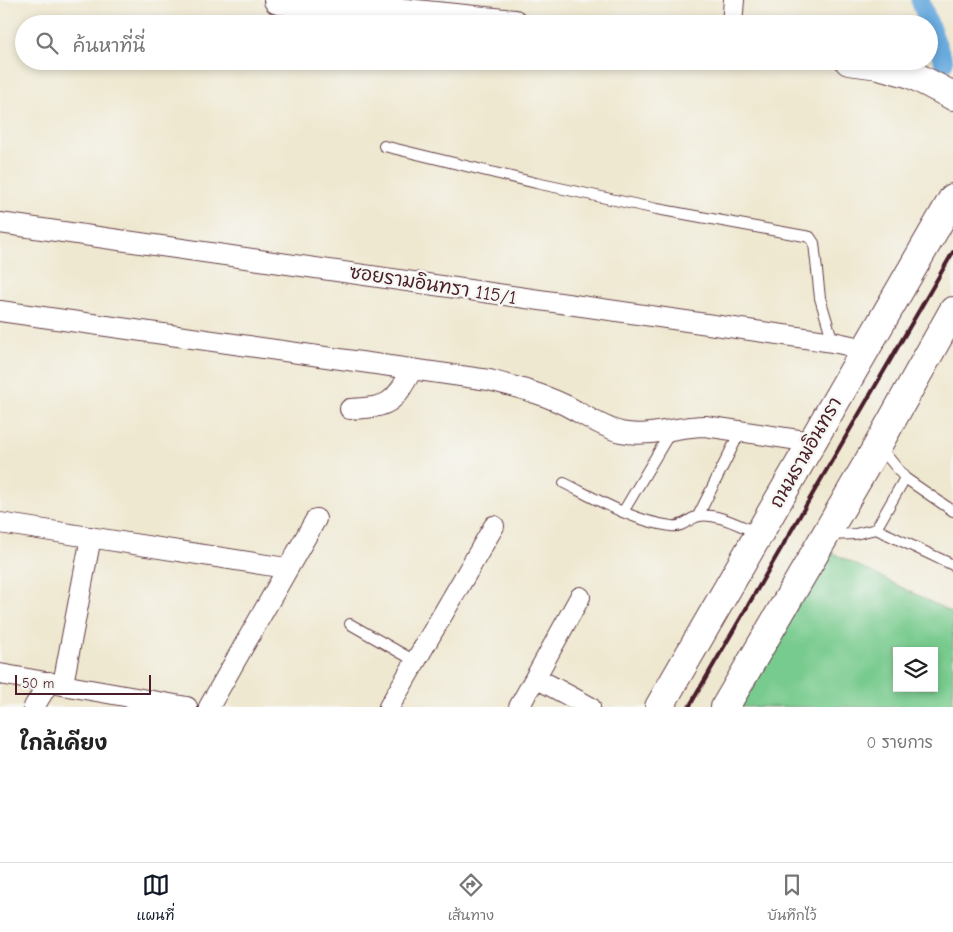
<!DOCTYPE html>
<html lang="th">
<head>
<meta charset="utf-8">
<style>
  body { margin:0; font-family:"Comic Neue","Playpen Sans Thai",sans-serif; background:#f2f2f2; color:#222 }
  .controls { position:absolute; right:15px; bottom:15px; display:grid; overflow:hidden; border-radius:0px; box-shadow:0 2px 8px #0003 }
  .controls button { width:45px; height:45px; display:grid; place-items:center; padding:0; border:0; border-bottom:1px solid #e0e0e0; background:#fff; color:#222; font:25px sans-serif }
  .scale { position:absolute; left:15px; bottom:12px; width:136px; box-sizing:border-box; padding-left:5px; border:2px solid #4a1f2b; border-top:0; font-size:14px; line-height:18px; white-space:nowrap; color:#4a1f2b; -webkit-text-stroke:4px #f6f6f2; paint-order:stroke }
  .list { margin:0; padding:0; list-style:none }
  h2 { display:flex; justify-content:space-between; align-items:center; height:65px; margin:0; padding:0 20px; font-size:21px }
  h2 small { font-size:16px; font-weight:400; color:#767676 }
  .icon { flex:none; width:28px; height:28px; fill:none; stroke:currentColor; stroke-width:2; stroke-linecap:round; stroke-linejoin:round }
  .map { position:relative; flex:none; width:953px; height:707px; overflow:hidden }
  .search { position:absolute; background:#fff; box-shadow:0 2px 8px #0003; left:15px; right:15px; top:15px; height:55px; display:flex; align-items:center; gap:12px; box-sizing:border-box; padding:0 18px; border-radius:28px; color:#767676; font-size:19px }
  .sheet { height:155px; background:#fff }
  nav { display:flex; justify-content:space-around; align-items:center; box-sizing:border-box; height:70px; border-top:1px solid #e0e0e0; background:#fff; font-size:14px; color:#767676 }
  nav a { display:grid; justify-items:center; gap:2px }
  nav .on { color:#111827 }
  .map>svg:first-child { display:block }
  .green { fill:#78cb8e; stroke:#61755c; fill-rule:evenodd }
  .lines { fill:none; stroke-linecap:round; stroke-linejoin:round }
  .canal { stroke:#6aabde; stroke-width:19 }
  .lane-casing { stroke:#633d44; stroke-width:12 }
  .street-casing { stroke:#633d44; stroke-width:22 }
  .secondary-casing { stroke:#633d44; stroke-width:30 }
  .highway-casing { stroke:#633d44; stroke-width:30 }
  .lane { stroke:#fff; stroke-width:10 }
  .street { stroke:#fff; stroke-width:20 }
  .secondary { stroke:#fff; stroke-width:28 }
  .highway { stroke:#fff; stroke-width:28 }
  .rail { stroke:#4a1f2b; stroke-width:4 }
  .labels { text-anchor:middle; stroke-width:5; stroke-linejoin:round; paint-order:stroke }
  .street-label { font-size:19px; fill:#4a1f2b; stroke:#f6f6f2 }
</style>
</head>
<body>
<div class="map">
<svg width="953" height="707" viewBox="0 0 953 707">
  <rect width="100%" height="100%" fill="#f6f6f2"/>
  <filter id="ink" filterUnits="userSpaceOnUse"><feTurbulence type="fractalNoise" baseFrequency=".02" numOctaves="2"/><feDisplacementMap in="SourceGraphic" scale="10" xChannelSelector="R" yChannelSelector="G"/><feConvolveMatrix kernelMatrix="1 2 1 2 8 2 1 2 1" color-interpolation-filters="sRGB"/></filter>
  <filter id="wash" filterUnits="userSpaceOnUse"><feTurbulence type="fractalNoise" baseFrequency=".0096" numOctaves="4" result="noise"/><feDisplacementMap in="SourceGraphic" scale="20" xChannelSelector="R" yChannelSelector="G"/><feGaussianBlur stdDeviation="1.12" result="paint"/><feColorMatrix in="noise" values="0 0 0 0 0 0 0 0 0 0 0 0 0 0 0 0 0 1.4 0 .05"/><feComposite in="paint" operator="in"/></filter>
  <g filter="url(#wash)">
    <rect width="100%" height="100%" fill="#efe8d0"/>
    <path class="green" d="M 829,551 L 953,613 L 953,707 L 740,707 ZM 897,651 L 934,651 L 934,688 L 897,688 Z"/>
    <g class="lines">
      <g class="canal">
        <polyline points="920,0 929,24"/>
        <polyline points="929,24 944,62"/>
      </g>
    </g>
  </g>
  <g filter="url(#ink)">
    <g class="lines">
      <defs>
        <g id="lane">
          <polyline points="384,146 536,183 657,209 810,237 814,243 820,298 833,342"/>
          <polyline points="879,446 905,478 953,511"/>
          <path d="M 564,483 C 598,500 633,521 671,526 C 683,528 689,518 699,516 C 718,513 740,526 758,533"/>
          <polyline points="623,512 671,431"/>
          <polyline points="698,516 741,430"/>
          <polyline points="876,529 905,478"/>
          <polyline points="828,535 855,534 876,529 953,565"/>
          <polyline points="350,624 415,661"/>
        </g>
        <g id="street">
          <polyline points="732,24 734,0"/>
          <polyline points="0,223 833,342 865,349"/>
          <path d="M 0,311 L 489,380 C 516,387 540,393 565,405 C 583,414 601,427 621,432 C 649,438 677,426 705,426 L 812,442"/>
          <path d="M 350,409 C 390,407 393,404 412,370"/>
          <polyline points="0,523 286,568"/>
          <polyline points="0,674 187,707"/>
          <polyline points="536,678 590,707"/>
          <polyline points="63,684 91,537"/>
          <polyline points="34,707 49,682"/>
          <polyline points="209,707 316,519"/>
          <polyline points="389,707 494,526"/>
          <polyline points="519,707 580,597"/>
        </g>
        <g id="secondary">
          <polyline points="278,0 514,24"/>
          <polyline points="849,61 879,65 911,74 953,96"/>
        </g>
        <g id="highway">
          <polyline points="659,707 953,198"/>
          <polyline points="725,707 878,445 953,311"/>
        </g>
      </defs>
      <use href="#lane" class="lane-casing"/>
      <use href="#street" class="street-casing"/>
      <use href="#secondary" class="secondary-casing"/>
      <use href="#highway" class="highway-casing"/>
      <use href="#lane" class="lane"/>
      <use href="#street" class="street"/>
      <use href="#secondary" class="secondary"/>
      <use href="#highway" class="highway"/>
      <polyline class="rail" points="689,707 953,252"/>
    </g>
  </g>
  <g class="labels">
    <g class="street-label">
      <text transform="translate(433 284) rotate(9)" y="7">ซอยรามอินทรา 115/1</text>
      <text transform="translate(805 452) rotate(-60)" y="7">ถนนรามอินทรา</text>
    </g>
  </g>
</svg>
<div class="controls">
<button><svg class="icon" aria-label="layers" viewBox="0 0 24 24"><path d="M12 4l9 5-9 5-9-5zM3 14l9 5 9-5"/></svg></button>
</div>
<div class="scale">50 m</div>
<div class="search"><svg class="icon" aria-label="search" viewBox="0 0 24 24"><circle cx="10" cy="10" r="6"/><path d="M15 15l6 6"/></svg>ค้นหาที่นี่</div>
</div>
<section class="sheet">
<h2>ใกล้เคียง<small>0 รายการ</small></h2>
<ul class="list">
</ul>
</section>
<nav>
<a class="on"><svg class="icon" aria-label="map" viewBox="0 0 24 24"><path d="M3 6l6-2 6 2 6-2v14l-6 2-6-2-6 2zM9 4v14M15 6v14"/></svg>แผนที่</a>
<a><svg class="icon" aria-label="directions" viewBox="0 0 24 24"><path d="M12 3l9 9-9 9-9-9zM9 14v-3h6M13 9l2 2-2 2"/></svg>เส้นทาง</a>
<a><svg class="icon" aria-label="saved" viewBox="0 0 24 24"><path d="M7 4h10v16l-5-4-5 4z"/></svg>บันทึกไว้</a>
</nav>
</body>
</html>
